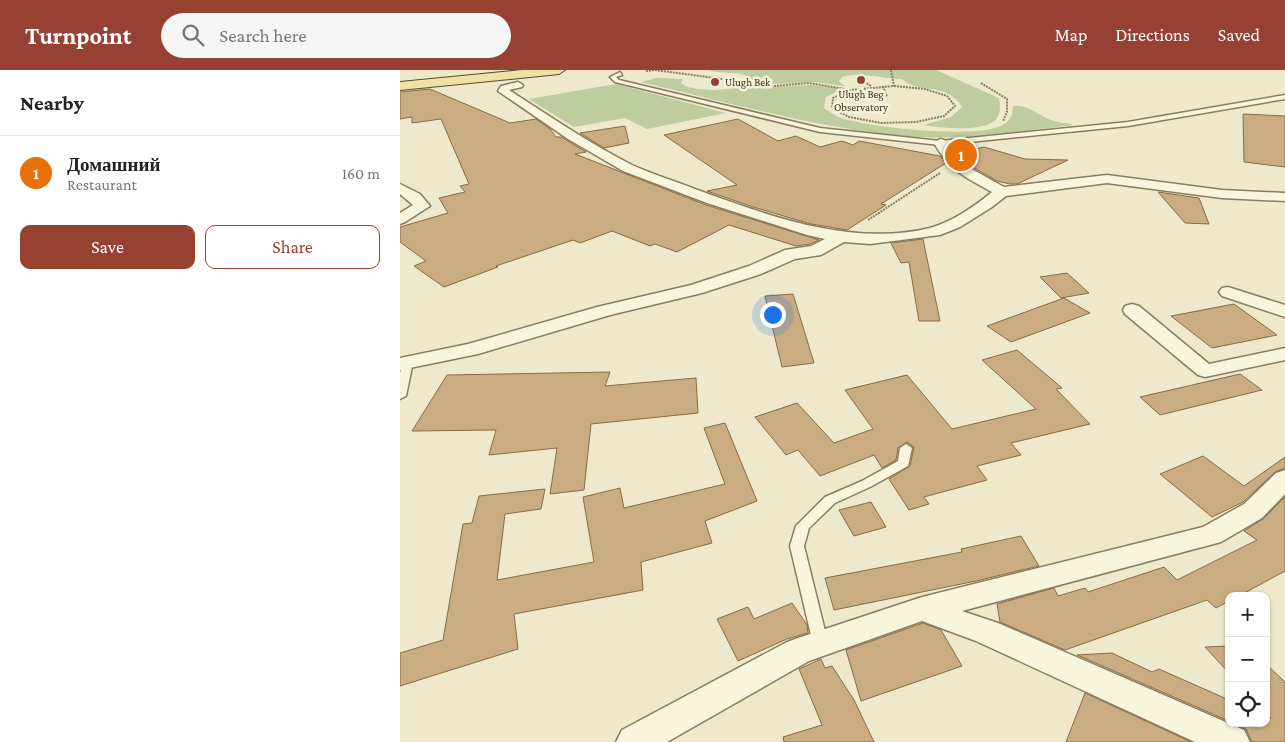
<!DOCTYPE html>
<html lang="en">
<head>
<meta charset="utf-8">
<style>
  body { margin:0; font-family:"Crimson Pro",serif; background:#f6f6f6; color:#222 }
  .controls { position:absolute; right:15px; bottom:15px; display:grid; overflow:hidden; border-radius:10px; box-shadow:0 1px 4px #0004 }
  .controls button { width:45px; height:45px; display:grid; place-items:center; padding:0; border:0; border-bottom:1px solid #e0e0e0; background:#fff; color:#222; font:25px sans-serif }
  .you { position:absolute; left:372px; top:244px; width:18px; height:18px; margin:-12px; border:4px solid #fff; border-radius:50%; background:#1a73e8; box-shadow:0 0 0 8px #1a73e833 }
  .badge { display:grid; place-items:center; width:32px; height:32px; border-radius:50%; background:#964131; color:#fff; font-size:16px; font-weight:700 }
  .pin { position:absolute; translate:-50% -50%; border:2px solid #fff; box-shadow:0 1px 5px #0006 }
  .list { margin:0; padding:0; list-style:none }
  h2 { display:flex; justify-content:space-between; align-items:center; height:65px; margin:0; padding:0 20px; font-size:21px }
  h2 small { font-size:16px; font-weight:400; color:#767676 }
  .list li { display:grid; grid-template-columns:32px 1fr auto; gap:15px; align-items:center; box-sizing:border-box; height:75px; padding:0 20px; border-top:1px solid #e0e0e0 }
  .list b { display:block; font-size:19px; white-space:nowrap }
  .list p { margin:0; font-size:16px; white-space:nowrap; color:#767676 }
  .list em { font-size:16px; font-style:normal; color:#767676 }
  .actions { display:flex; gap:10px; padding:15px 20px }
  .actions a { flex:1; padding:11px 0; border:1px solid #964131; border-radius:10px; text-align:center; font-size:18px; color:#964131 }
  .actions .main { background:#964131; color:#fff }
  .icon { flex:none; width:28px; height:28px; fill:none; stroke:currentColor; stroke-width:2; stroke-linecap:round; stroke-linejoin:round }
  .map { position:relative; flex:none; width:885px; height:672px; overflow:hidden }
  header { display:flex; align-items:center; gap:30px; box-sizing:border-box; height:70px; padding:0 25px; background:#964131; color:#fff }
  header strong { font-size:24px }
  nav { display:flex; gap:28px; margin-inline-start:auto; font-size:18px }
  .search { width:350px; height:45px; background:#f6f6f6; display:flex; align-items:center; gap:12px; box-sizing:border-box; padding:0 18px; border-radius:28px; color:#767676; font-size:19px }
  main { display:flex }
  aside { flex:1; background:#fff }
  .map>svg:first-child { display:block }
  .green { fill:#becc9e }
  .building { fill:#caac82; stroke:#886b45 }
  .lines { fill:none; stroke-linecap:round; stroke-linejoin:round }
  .service-casing { stroke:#8a7d5f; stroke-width:3 }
  .minor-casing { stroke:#8a7d5f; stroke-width:3 }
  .primary-casing { stroke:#584a32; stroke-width:2 }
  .path { stroke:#8a7d5f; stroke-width:2; stroke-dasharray:2 1; stroke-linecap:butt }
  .service { fill:#f8f5dd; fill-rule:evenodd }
  .minor { fill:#f8f5dd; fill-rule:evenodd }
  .primary { fill:#eee3a5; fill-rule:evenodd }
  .poi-dot { fill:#964131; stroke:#f5f2d9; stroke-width:2 }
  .labels { text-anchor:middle; stroke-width:5; stroke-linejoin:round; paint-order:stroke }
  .far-poi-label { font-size:11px; fill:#3b3222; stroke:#f5f2d9; text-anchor:start }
</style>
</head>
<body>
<header>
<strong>Turnpoint</strong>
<div class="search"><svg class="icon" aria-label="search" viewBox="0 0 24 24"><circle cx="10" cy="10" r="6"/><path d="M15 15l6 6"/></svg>Search here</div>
<nav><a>Map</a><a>Directions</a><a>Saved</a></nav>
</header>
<main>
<aside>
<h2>Nearby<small></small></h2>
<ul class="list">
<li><span class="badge" style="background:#e8710a">1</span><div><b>Домашний</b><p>Restaurant</p></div><em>160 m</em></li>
</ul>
<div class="actions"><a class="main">Save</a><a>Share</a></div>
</aside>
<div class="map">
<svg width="885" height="672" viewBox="0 0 885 672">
  <rect width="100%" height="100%" fill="#ede9ca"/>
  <g class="green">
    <path d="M 309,0 L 536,0 L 599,28 C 600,35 601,42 597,48 C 588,63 539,58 524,55 L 551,47 L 562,37 C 547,11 519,25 502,9 C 481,9 462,1 442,7 L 439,11 L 445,16 L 444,16 L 412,12 L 377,14 L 350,11 L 351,8 C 337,0 322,5 309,0 Z"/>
    <path d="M 256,8 L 283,9 L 281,13 L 287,17 L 298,19 L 313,20 L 329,19 L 348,13 L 375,17 L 410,15 L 439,18 L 440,20 L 426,27 L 424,38 C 430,42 437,47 444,49 C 470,57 591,72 608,51 C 612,47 613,41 613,36 C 630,34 641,49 658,52 C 664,54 667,52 673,55 C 621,61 568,70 515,67 C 422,60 331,33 241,12 Z"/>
    <polygon points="216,14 326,43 247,59 225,48 174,57 129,29"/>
  </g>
  <g class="building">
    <polygon points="30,19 110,53 136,49 150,59 156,67 161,67 186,82 175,84 306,135 419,170 410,174 396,176 329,155 277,182 255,174 250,176 212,161 180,173 173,170 96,196 98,197 44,217 14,196 26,191 0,172 0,157 48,143 39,128 65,122 60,116 69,114 41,49 12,53 12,47 0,49 0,22"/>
    <polygon points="843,44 885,46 885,97 844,92"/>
    <polygon points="338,49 378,71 396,66 420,77 442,71 453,75 459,71 540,86 546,93 481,134 486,135 447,160 411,154 353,137 307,121 337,115 264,65"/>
    <polygon points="225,56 229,73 204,78 180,63"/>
    <polygon points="584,77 625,89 668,90 617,114 610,114 597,111 569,95 556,84"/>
    <polygon points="758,122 799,128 809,154 785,153"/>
    <polygon points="523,169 540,251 519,251 509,192 501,193 491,173"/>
    <polygon points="667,203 689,223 661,228 640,207"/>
    <polygon points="393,224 414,293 382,297 365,226"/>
    <polygon points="664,228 690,243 611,272 587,256"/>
    <polygon points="834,234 877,265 812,278 771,246"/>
    <polygon points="617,280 662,318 656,319 690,354 611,373 621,385 577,396 587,410 524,427 529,434 509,440 489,409 510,396 514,377 507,372 498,378 496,390 482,398 474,385 420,406 398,380 386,385 355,347 397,333 434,373 473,359 445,320 507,305 552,359 636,339 582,290"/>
    <polygon points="210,302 205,316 296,308 298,343 191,354 184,420 150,424 157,378 89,385 96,360 12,361 47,305"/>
    <polygon points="840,304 862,320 760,345 740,327"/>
    <polygon points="325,353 357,431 305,451 312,473 241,492 243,520 114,544 118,579 0,616 0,583 43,570 63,454 72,453 79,426 145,419 141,439 105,444 97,510 194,492 183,427 220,418 224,438 325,414 304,358"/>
    <polygon points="803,386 844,416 885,387 885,398 875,402 843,432 812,447 760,404"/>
    <polygon points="885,427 885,501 839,526 829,526 829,531 816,538 807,530 665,580 600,552 597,534 654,518 658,526 685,518 688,522 764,497 777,510 857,470 844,461 863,449"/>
    <polygon points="471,432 486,457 454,466 439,440"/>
    <polygon points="621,466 639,496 576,511 434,540 425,508 562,482 561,479"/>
    <polygon points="392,533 407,555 408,563 387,569 338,591 317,549 348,537 354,549"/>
    <polygon points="523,553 541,560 562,596 461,631 446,580"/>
    <polygon points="829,576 829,603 805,577"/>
    <polygon points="712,583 752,602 759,599 829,630 829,651 677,585"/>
    <polygon points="421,589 425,598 432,596 454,630 474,672 384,672 383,667 422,655 399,599"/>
    <polygon points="866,594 885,612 885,672 852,672 846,659 833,653 866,653 866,646 871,648 866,643"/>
    <polygon points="685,623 791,672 666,672"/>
  </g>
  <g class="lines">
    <defs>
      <g id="service">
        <polygon points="220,2 222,5 216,7 219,10 420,58 540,71 728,52 885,25 885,29 728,56 540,75 420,62 215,12 210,7"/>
        <polygon points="8,289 13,292 6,326 0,329 0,303 3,292"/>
        <polygon points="506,374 512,378 508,396 470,417 435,433 409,458 404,476 428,573 426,578 420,580 414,578 390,476 396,456 425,427 462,411 498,391 500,378"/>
      </g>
      <g id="minor">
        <path d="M 118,12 L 123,15 L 122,17 L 109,20 C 149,46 189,73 232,95 C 252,104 275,111 295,119 C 369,146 452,177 530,158 C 552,152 575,136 592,122 C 564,106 551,102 534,73 L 540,69 L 544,70 L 555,86 L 568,97 L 604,117 L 707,105 L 822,120 L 885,123 L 885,131 L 822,128 L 707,113 L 606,126 L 592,137 L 560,157 L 540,165 L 470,174 L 444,172 L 421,185 L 395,189 L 361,204 L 302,223 L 210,245 L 78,284 L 0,300 L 0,288 L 68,274 L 197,237 L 291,215 L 349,196 L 385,180 L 411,176 L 425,169 L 407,165 L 307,133 L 223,101 L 168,69 L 98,21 L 101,16 Z"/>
        <polygon points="0,114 20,124 30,136 5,152 0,154 0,143 13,135 0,124"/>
        <polygon points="828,217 885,235 885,247 822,226 819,222 822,218"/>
        <polygon points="732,234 739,236 809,294 885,278 885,290 805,307 798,305 725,244 723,240 725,236"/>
        <polygon points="885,400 885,424 862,448 821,472 562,541 598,553 844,660 850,672 795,672 576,571 522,551 409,591 267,672 216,672 222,660 387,572 398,568 522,527 803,457 844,434 876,403"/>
      </g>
      <polygon id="primary" points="122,0 165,0 159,4 0,20 0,12"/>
    </defs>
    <use href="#service" class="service-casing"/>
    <use href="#minor" class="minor-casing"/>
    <use href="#primary" class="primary-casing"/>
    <g class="path">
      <polyline points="491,0 494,16"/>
      <polyline points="246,1 255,0 375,16 409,13 451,20"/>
      <polyline points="464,12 471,16"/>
      <polyline points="581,13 607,29 607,42 603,51"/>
      <polyline points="483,16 487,27"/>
      <polygon points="494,16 525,19 547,26 555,36 544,46 516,52 481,53 449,47 432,38 433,28 451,20"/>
      <polyline points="468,150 540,103"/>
    </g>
    <use href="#service" class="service"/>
    <use href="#minor" class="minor"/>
    <use href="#primary" class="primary"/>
  </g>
  <g class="poi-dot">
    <circle cx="461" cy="10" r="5"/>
    <circle cx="315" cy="12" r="5"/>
  </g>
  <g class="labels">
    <g class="far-poi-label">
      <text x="325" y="16">Ulugh Bek</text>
      <text x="461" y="28" text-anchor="middle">Ulugh Beg<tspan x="461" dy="13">Observatory</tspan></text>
    </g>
  </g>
</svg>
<div class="controls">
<button>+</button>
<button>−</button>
<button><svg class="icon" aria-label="locate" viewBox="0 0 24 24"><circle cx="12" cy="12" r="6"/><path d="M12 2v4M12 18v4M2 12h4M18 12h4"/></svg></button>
</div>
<div class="you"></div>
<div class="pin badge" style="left:561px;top:85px;background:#e8710a">1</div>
</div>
</main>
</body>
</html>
